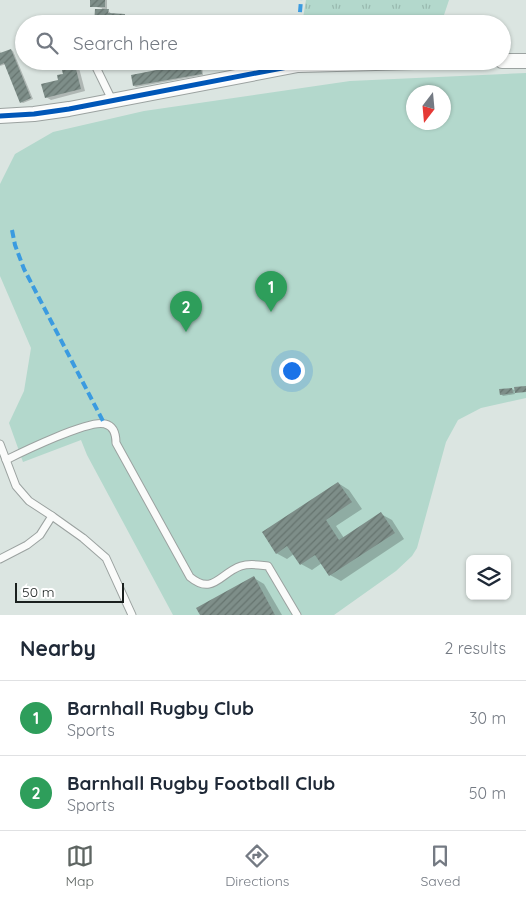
<!DOCTYPE html>
<html lang="en">
<head>
<meta charset="utf-8">
<style>
  body { margin:0; font-family:Quicksand,sans-serif; background:#f2f2f3; color:#1f2937 }
  .controls { position:absolute; right:15px; bottom:15px; display:grid; overflow:hidden; border-radius:8px; box-shadow:0 1px 4px #0004 }
  .controls button { width:45px; height:45px; display:grid; place-items:center; padding:0; border:0; border-bottom:1px solid #e0e1e3; background:#fff; color:#1f2937; font:25px sans-serif }
  .compass { position:absolute; left:406px; top:85px; width:45px; height:45px; border-radius:50%; background:#fff; box-shadow:0 1px 4px #0004; rotate:196deg }
  .scale { position:absolute; left:15px; bottom:12px; width:109px; box-sizing:border-box; padding-left:5px; border:2px solid #1a201e; border-top:0; font-size:14px; line-height:18px; white-space:nowrap; color:#1a201e; -webkit-text-stroke:4px #fff; paint-order:stroke }
  .you { position:absolute; left:291px; top:370px; width:18px; height:18px; margin:-12px; border:4px solid #fff; border-radius:50%; background:#1a73e8; box-shadow:0 0 0 8px #1a73e833 }
  .badge { display:grid; place-items:center; width:32px; height:32px; border-radius:50%; background:#5e6562; color:#fff; font-size:16px; font-weight:700 }
  .pin { position:absolute; translate:-50% -41px; filter:drop-shadow(0 1px 2px #0008) }
  .pin::after { content:''; position:absolute; top:26px; width:18px; height:15px; background:inherit; clip-path:polygon(0 0,100% 0,50% 100%) }
  .list { margin:0; padding:0; list-style:none }
  h2 { display:flex; justify-content:space-between; align-items:center; height:65px; margin:0; padding:0 20px; font-size:21px }
  h2 small { font-size:16px; font-weight:400; color:#747a83 }
  .list li { display:grid; grid-template-columns:32px 1fr auto; gap:15px; align-items:center; box-sizing:border-box; height:75px; padding:0 20px; border-top:1px solid #e0e1e3 }
  .list b { display:block; font-size:19px; white-space:nowrap }
  .list p { margin:0; font-size:16px; white-space:nowrap; color:#747a83 }
  .list em { font-size:16px; font-style:normal; color:#747a83 }
  .icon { flex:none; width:28px; height:28px; fill:none; stroke:currentColor; stroke-width:2; stroke-linecap:round; stroke-linejoin:round }
  .map { position:relative; flex:none; width:526px; height:615px; overflow:hidden }
  .search { position:absolute; background:#fff; box-shadow:0 1px 4px #0004; left:15px; right:15px; top:15px; height:55px; display:flex; align-items:center; gap:12px; box-sizing:border-box; padding:0 18px; border-radius:28px; color:#747a83; font-size:19px }
  .sheet { height:215px; background:#fff }
  nav { display:flex; justify-content:space-around; align-items:center; box-sizing:border-box; height:70px; border-top:1px solid #e0e1e3; background:#fff; font-size:14px; color:#747a83 }
  nav a { display:grid; justify-items:center; gap:2px }
  nav .on { color:#5e6562 }
  .map>svg:first-child { display:block }
  .grass { fill:url(#grass-tufts) }
  .pitch { fill:#b3d8cc; fill-rule:evenodd }
  .shadow { fill:#0003 }
  .building { fill:url(#building-hatch) }
  .lines { fill:none; stroke-linecap:round; stroke-linejoin:round }
  .lane-casing { stroke:#9ba2a0; stroke-width:9 }
  .street-casing { stroke:#9ba2a0; stroke-width:16 }
  .lane { stroke:#fafbfa; stroke-width:7 }
  .street { stroke:#fafbfa; stroke-width:14 }
  .quiet { stroke:#3b9be0; stroke-width:4; stroke-dasharray:8 4; stroke-linecap:butt }
  .cycleway-casing { stroke:#fff; stroke-width:8 }
  .cycleway { stroke:#0057b8; stroke-width:5 }
</style>
</head>
<body>
<div class="map">
<svg width="526" height="615" viewBox="0 0 526 615">
  <defs>
    <pattern id="grass-tufts" width="24" height="20" patternUnits="userSpaceOnUse" patternTransform="scale(1.25)"><rect width="24" height="20" fill="#b3d8cc"/><path d="M3 7l-1-3M5 7V3M7 7l1-3M15 17l-1-3M17 17v-4M19 17l1-3" fill="none" stroke="#99b9af"/></pattern>
    <pattern id="building-hatch" width="6" height="6" patternUnits="userSpaceOnUse" patternTransform="scale(1.25)"><rect width="6" height="6" fill="#7e8e89"/><path d="M-1 1l2-2M0 6l6-6M5 7l2-2" fill="none" stroke="#66746f"/></pattern>
  </defs>
  <rect width="100%" height="100%" fill="#dbe5e1"/>
  <polygon class="grass" points="306,0 449,0 441,24 302,24"/>
  <path class="pitch" d="M 526,73 L 526,398 L 481,408 L 458,420 L 446,442 L 417,548 L 412,556 L 396,571 L 334,615 L 173,615 L 87,455 L 81,440 L 23,462 L 9,423 L 24,391 L 31,348 L 0,276 L 0,184 L 15,154 L 53,132 L 144,111 L 350,81 ZM 414,92 L 444,92 L 444,122 L 414,122 Z"/>
  <g class="shadow">
    <polygon points="91,0 107,0 107,10 113,15 125,15 130,18 130,24 96,24 102,8 91,6"/>
    <polygon points="11,50 13,51 33,99 23,103 21,102 6,64 0,66 0,51 1,54"/>
    <polygon points="73,61 78,64 85,91 51,100 46,97"/>
    <polygon points="167,61 190,61 191,66 199,64 202,65 203,75 136,87 134,86 168,69"/>
    <polygon points="526,387 526,390 516,392 514,391 515,394 503,396 501,394 512,389 516,391"/>
    <polygon points="338,483 349,490 362,509 336,526 344,538 381,514 392,520 404,539 341,581 330,575 322,563 312,570 301,564 294,554 287,559 276,553"/>
    <polygon points="254,578 264,584 282,615 202,615"/>
  </g>
  <g class="building">
    <rect x="90" y="0" width="15" height="7"/>
    <polygon points="95,9 109,9 108,13 125,14 125,24 94,24"/>
    <polygon points="11,49 31,98 20,103 4,63 0,65 0,53"/>
    <polygon points="67,61 74,61 81,89 45,98 41,84 58,80 57,75 63,74 60,63"/>
    <polygon points="166,61 189,61 189,65 200,63 202,74 133,86 131,75 167,68"/>
    <polygon points="526,386 526,392 515,393 514,387"/>
    <polygon points="512,388 513,393 500,395 499,389"/>
    <polygon points="338,482 352,502 326,520 339,540 381,512 395,533 329,576 315,555 300,565 287,546 276,554 262,532"/>
    <polygon points="254,576 275,615 200,615 196,608"/>
  </g>
  <g class="lines">
    <defs>
      <g id="lane">
        <polyline points="93,61 112,100"/>
        <polyline points="0,444 16,486 29,501 52,516 40,535 27,545 0,559"/>
        <path d="M 6,460 C 22,452 90,419 105,424 C 114,426 116,435 116,443 L 190,577 C 213,596 220,573 241,566 C 250,563 259,565 268,566 L 297,615"/>
        <polyline points="52,516 83,538 106,558 132,615"/>
      </g>
      <g id="street">
        <polyline points="502,61 526,61"/>
        <polyline points="0,116 34,114 69,109 298,65 453,61"/>
      </g>
    </defs>
    <use href="#lane" class="lane-casing"/>
    <use href="#street" class="street-casing"/>
    <use href="#lane" class="lane"/>
    <use href="#street" class="street"/>
    <g class="quiet">
      <polyline points="299,24 301,0"/>
      <polyline points="12,230 15,245 24,269 104,423"/>
    </g>
    <defs>
      <polyline id="cycleway" points="0,116 34,114 69,109 298,65 453,61"/>
    </defs>
    <use href="#cycleway" class="cycleway-casing"/>
    <use href="#cycleway" class="cycleway"/>
  </g>
</svg>
<div class="controls">
<button><svg class="icon" aria-label="layers" viewBox="0 0 24 24"><path d="M12 4l9 5-9 5-9-5zM3 14l9 5 9-5"/></svg></button>
</div>
<svg class="compass" viewBox="-18 -18 36 36"><path d="M0-13l5 13h-10z" fill="#e53935"/><path d="M0 13l5-13h-10z" fill="#747a83"/></svg>
<div class="scale">50 m</div>
<div class="you"></div>
<div class="pin badge" style="left:271px;top:312px;background:#2e9e5b">1</div>
<div class="pin badge" style="left:186px;top:332px;background:#2e9e5b">2</div>
<div class="search"><svg class="icon" aria-label="search" viewBox="0 0 24 24"><circle cx="10" cy="10" r="6"/><path d="M15 15l6 6"/></svg>Search here</div>
</div>
<section class="sheet">
<h2>Nearby<small>2 results</small></h2>
<ul class="list">
<li><span class="badge" style="background:#2e9e5b">1</span><div><b>Barnhall Rugby Club</b><p>Sports</p></div><em>30 m</em></li>
<li><span class="badge" style="background:#2e9e5b">2</span><div><b>Barnhall Rugby Football Club</b><p>Sports</p></div><em>50 m</em></li>
</ul>
</section>
<nav>
<a class="on"><svg class="icon" aria-label="map" viewBox="0 0 24 24"><path d="M3 6l6-2 6 2 6-2v14l-6 2-6-2-6 2zM9 4v14M15 6v14"/></svg>Map</a>
<a><svg class="icon" aria-label="directions" viewBox="0 0 24 24"><path d="M12 3l9 9-9 9-9-9zM9 14v-3h6M13 9l2 2-2 2"/></svg>Directions</a>
<a><svg class="icon" aria-label="saved" viewBox="0 0 24 24"><path d="M7 4h10v16l-5-4-5 4z"/></svg>Saved</a>
</nav>
</body>
</html>
